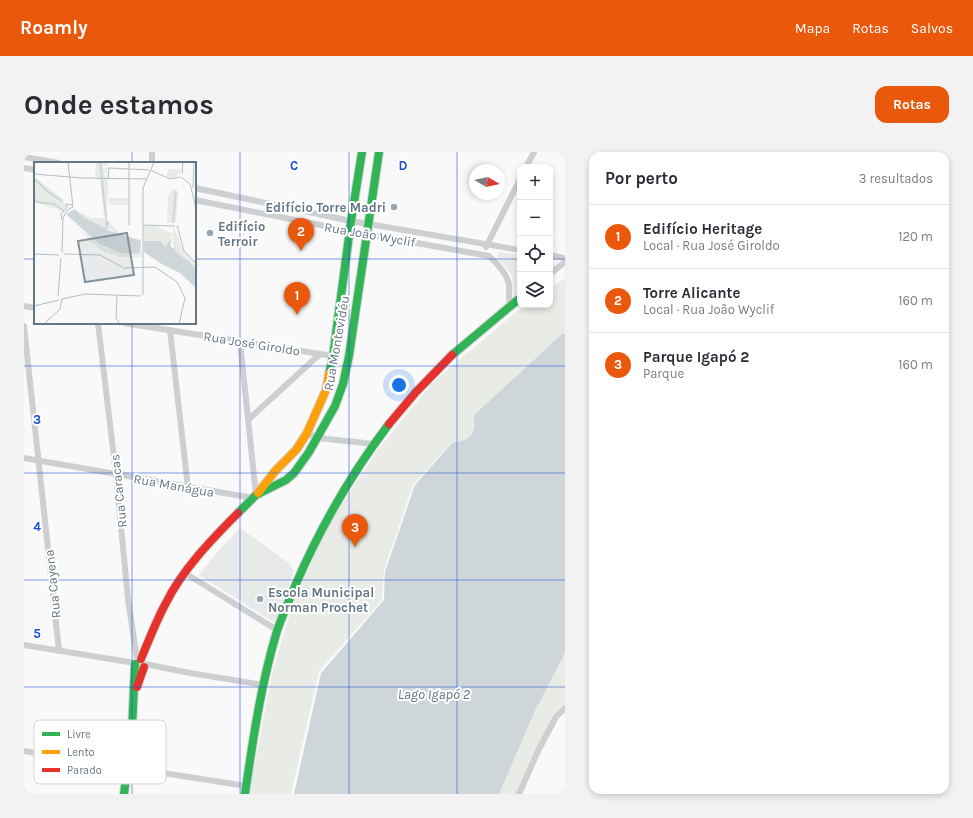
<!DOCTYPE html>
<html lang="pt">
<head>
<meta charset="utf-8">
<style>
  body { margin:0; font-family:Karla,sans-serif; background:#f2f2f3; color:#2b2b33 }
  .controls { position:absolute; right:12px; top:12px; display:grid; overflow:hidden; border-radius:8px; box-shadow:0 2px 6px #0003 }
  .controls button { width:36px; height:36px; display:grid; place-items:center; padding:0; border:0; border-bottom:1px solid #e1e1e2; background:#fff; color:#2b2b33; font:20px sans-serif }
  .compass { position:absolute; left:445px; top:12px; width:36px; height:36px; border-radius:50%; background:#fff; box-shadow:0 2px 6px #0003; rotate:99deg }
  .you { position:absolute; left:375px; top:233px; width:14px; height:14px; margin:-10px; border:3px solid #fff; border-radius:50%; background:#1a73e8; box-shadow:0 0 0 6px #1a73e833 }
  .badge { display:grid; place-items:center; width:26px; height:26px; border-radius:50%; background:#ea580c; color:#fff; font-size:13px; font-weight:700 }
  .pin { position:absolute; translate:-50% -33px; filter:drop-shadow(0 1px 2px #0008) }
  .pin::after { content:''; position:absolute; top:21px; width:14px; height:12px; background:inherit; clip-path:polygon(0 0,100% 0,50% 100%) }
  .list { margin:0; padding:0; list-style:none }
  h2 { display:flex; justify-content:space-between; align-items:center; height:52px; margin:0; padding:0 16px; font-size:17px }
  h2 small { font-size:13px; font-weight:400; color:#7c7c81 }
  .list li { display:grid; grid-template-columns:26px 1fr auto; gap:12px; align-items:center; box-sizing:border-box; height:64px; padding:0 16px; border-top:1px solid #e1e1e2 }
  .list b { display:block; font-size:15px; white-space:nowrap }
  .list p { margin:0; font-size:13px; white-space:nowrap; color:#7c7c81 }
  .list em { font-size:13px; font-style:normal; color:#7c7c81 }
  .icon { flex:none; width:22px; height:22px; fill:none; stroke:currentColor; stroke-width:2; stroke-linecap:round; stroke-linejoin:round }
  .map { position:relative; flex:none; width:541px; height:642px; overflow:hidden; border-radius:12px }
  header { display:flex; align-items:center; gap:24px; box-sizing:border-box; height:56px; padding:0 20px; background:#ea580c; color:#fff }
  header strong { font-size:19px }
  nav { display:flex; gap:22px; margin-inline-start:auto; font-size:14px }
  .intro { display:flex; align-items:center; justify-content:space-between; box-sizing:border-box; height:96px; padding:0 24px }
  h1 { margin:0; font-size:28px }
  .button { padding:10px 18px; border-radius:12px; background:#ea580c; color:#fff; font-size:14px; font-weight:700 }
  main { display:flex; gap:24px; padding:0 24px }
  aside { flex:1; background:#fff; border-radius:12px; box-shadow:0 2px 6px #0003 }
  .map>svg:first-child { display:block }
  .built { fill:#e8e9e9 }
  .green { fill:#e8ebe6 }
  .water { fill:#ced6d9 }
  .lines { fill:none; stroke-linecap:round; stroke-linejoin:round }
  .fast-casing { stroke:#d5d6d7; stroke-width:10 }
  .slow-casing { stroke:#d5d6d7; stroke-width:10 }
  .jam-casing { stroke:#d5d6d7; stroke-width:10 }
  .street { stroke:#cecfd0; stroke-width:6 }
  .fast { stroke:#30b455; stroke-width:8 }
  .slow { stroke:#ff9f0a; stroke-width:8 }
  .jam { stroke:#e5322d; stroke-width:8 }
  .grid { fill:none; stroke:#1d4ed8; stroke-width:1; stroke-opacity:0.55 }
  .poi-dot { fill:#99a4ac; stroke:#fff; stroke-width:1.5 }
  .labels { text-anchor:middle; stroke-width:4; stroke-linejoin:round; paint-order:stroke }
  .poi-label { font-size:13px; font-weight:bold; fill:#657683; stroke:#fff; text-anchor:start }
  .street-label { font-size:13px; fill:#657683; stroke:#fff }
  .water-label { font-size:14px; font-style:italic; fill:#60757c; stroke:#fff }
  .inset-river { fill:none; stroke:#ced6d9; stroke-width:2 }
  .inset-road { fill:none; stroke:#b5bdc3; stroke-width:1 }
  .view { fill:#84929c; fill-opacity:0.15; stroke:#84929c; stroke-width:2 }
  .inset-edge { fill:none; stroke:#657683; stroke-width:2 }
  .key { fill:#fff; stroke:#d1d6da; stroke-width:1 }
  .key-label { font-size:11px; fill:#657683 }
  .grid-label { font-size:13px; text-anchor:middle; font-weight:bold; fill:#1d4ed8; stroke:#fff; stroke-width:4; stroke-linejoin:round; paint-order:stroke }
</style>
</head>
<body>
<header>
<strong>Roamly</strong>
<nav><a>Mapa</a><a>Rotas</a><a>Salvos</a></nav>
</header>
<div class="intro"><h1>Onde estamos</h1><a class="button">Rotas</a></div>
<main>
<div class="map">
<svg width="541" height="642" viewBox="0 0 541 642">
  <rect width="100%" height="100%" fill="#f9f9f9"/>
  <polygon class="built" points="216,376 265,411 270,419 251,471 175,423 194,399"/>
  <g class="green">
    <path d="M 475,100 L 496,103 L 496,139 L 490,143 L 489,143 C 492,123 484,119 473,105 Z"/>
    <path d="M 541,126 L 541,182 L 538,182 L 450,263 C 449,267 450,271 449,276 C 447,287 437,289 428,290 L 389,333 L 360,418 L 358,448 L 295,519 L 267,642 L 225,642 L 249,518 L 268,455 L 305,372 L 353,299 L 410,229 L 491,161 L 503,153 L 526,153 L 526,137 Z"/>
    <polygon points="541,501 541,551 496,642 475,642 510,561"/>
  </g>
  <path class="water" d="M 538,182 L 541,182 L 541,501 L 510,561 L 475,642 L 270,642 L 297,521 L 360,448 L 361,420 L 391,333 L 429,290 C 439,290 450,285 450,273 C 450,269 449,267 450,263 Z"/>
  <g class="lines">
    <defs>
      <g id="fast">
        <polyline points="428,203 496,146"/>
        <polyline points="305,222 309,204 327,69 338,0"/>
        <polyline points="214,361 232,343 262,328 270,321 285,300 311,254 319,232 325,204 355,0"/>
        <polyline points="100,642 108,577 111,512"/>
        <path d="M 221,642 C 229,587 237,532 253,479 C 258,464 265,449 271,434 C 296,376 327,322 365,272"/>
      </g>
      <polyline id="slow" points="234,341 252,318 272,298 283,281 302,238 305,222"/>
      <g id="jam">
        <polyline points="365,272 392,240 428,203"/>
        <path d="M 117,507 C 125,488 132,469 142,451 C 158,418 188,387 214,361"/>
        <polyline points="113,535 120,515"/>
      </g>
    </defs>
    <use href="#fast" class="fast-casing"/>
    <use href="#slow" class="slow-casing"/>
    <use href="#jam" class="jam-casing"/>
    <g class="street">
      <polyline points="0,5 35,11"/>
      <polyline points="128,11 128,0"/>
      <polyline points="502,15 510,0"/>
      <polyline points="0,16 11,18"/>
      <polyline points="171,36 327,69 496,98"/>
      <path d="M 171,48 L 326,79 L 465,104 C 473,111 482,121 485,132 C 486,140 483,146 487,154"/>
      <polyline points="462,95 496,27"/>
      <polyline points="526,103 541,106"/>
      <polyline points="526,122 541,110"/>
      <polyline points="0,154 11,156"/>
      <polyline points="74,171 92,323 104,447 113,508"/>
      <polyline points="100,171 309,204"/>
      <polyline points="0,174 35,499"/>
      <polyline points="146,178 164,336"/>
      <polyline points="216,190 232,343"/>
      <polyline points="225,267 296,202"/>
      <polyline points="283,281 294,286 350,292"/>
      <polyline points="0,306 229,346"/>
      <polyline points="161,421 253,478"/>
      <polyline points="0,493 111,511"/>
      <polyline points="121,512 166,521 240,533"/>
      <polyline points="0,599 222,634"/>
      <polyline points="495,642 514,599 532,565 541,556"/>
    </g>
    <use href="#fast" class="fast"/>
    <use href="#slow" class="slow"/>
    <use href="#jam" class="jam"/>
  </g>
  <path class="grid" d="M 108,0 L 108,11M 216,0 L 216,642M 325,0 L 325,642M 433,0 L 433,642M 0,107 L 11,107M 171,107 L 496,107M 526,107 L 541,107M 108,171 L 108,642M 0,214 L 541,214M 0,321 L 541,321M 0,428 L 541,428M 0,535 L 541,535"/>
  <g class="poi-dot">
    <circle cx="370" cy="55" r="4"/>
    <circle cx="186" cy="81" r="4"/>
    <circle cx="236" cy="447" r="4"/>
  </g>
  <g class="labels">
    <g class="poi-label">
      <text x="362" y="60" text-anchor="end">Edifício Torre Madri</text>
      <text x="194" y="79">Edifício<tspan x="194" dy="15">Terroir</tspan></text>
      <text x="244" y="445">Escola Municipal<tspan x="244" dy="15">Norman Prochet</tspan></text>
    </g>
    <g class="street-label">
      <text transform="translate(346 82) rotate(10)" y="5">Rua João Wyclif</text>
      <text transform="translate(228 191) rotate(9)" y="5">Rua José Giroldo</text>
      <text transform="translate(312 191) rotate(-80)" y="5">Rua Montevidéu</text>
      <text transform="translate(150 333) rotate(10)" y="5">Rua Manágua</text>
      <text transform="translate(94 339) rotate(-96)" y="5">Rua Caracas</text>
      <text transform="translate(28 432) rotate(-96)" y="5">Rua Cayena</text>
    </g>
    <g class="water-label">
      <text x="410" y="547">Lago Igapó 2</text>
    </g>
  </g>
  <g transform="translate(10 10)">
    <rect width="162" height="162" fill="#f9f9f9"/>
    <path d="M 62,0 L 74,1 L 74,4 L 70,3 L 69,5 L 74,6 L 74,15 L 73,8 L 70,12 L 74,18 L 73,54 L 70,53 L 66,18 L 61,16 ZM 135,7 L 147,7 L 147,10 L 138,17 L 132,15 ZM 0,15 L 28,36 L 32,44 L 29,49 L 0,40 ZM 141,27 L 144,31 L 142,60 L 133,61 L 134,35 L 137,28 ZM 75,36 L 94,36 L 94,43 L 75,43 ZM 41,48 L 58,56 L 72,56 L 86,72 L 107,78 L 107,80 L 73,67 L 75,64 L 72,58 L 71,66 L 49,55 ZM 32,53 L 50,71 L 57,73 L 58,77 L 71,86 L 101,92 L 107,88 L 107,95 L 87,95 L 69,89 L 57,80 ZM 110,63 L 120,63 L 139,72 L 135,81 L 131,85 L 127,79 L 110,79 ZM 139,64 L 150,90 L 162,101 L 162,108 L 157,101 L 141,89 Z" fill="#e8ebe6"/>
    <path d="M 41,47 L 49,55 L 71,66 L 72,56 L 75,61 L 73,68 L 107,79 L 106,90 L 101,92 L 87,91 L 65,82 L 32,52 ZM 139,67 L 141,89 L 157,101 L 162,108 L 162,126 L 146,111 L 126,101 L 110,90 L 110,79 L 127,79 L 131,85 L 138,76 L 136,84 L 140,87 Z" fill="#ced6d9"/>
    <path class="inset-river" d="M 66,0 L 68,16M 1,17 L 14,30 L 28,39M 68,18 L 72,56M 0,36 L 3,40 L 20,42 L 30,49M 139,61 L 142,29"/>
    <path class="inset-road" d="M 95,0 L 95,63M 116,8 L 136,17 L 146,15M 0,12 L 48,16M 148,12 L 149,0M 147,15 L 156,22 L 162,46M 48,16 L 113,17M 74,17 L 75,6 L 115,8M 159,26 L 160,0M 28,58 L 27,52 L 33,45 L 32,42 L 38,43M 109,63 L 141,64M 143,63 L 150,89 L 162,101M 28,91 L 29,56 L 33,48 L 39,45 L 34,0M 0,92 L 25,93M 30,92 L 66,93 L 88,105M 89,106 L 121,105 L 143,120 L 151,136 L 145,162M 109,133 L 109,26 L 120,0M 24,134 L 27,96M 83,134 L 82,156 L 86,162M 28,137 L 51,132 L 107,134M 0,144 L 25,138M 10,162 L 26,147 L 28,137"/>
    <path class="view" d="M 93,71 L 100,113 L 51,120 L 44,79 Z"/>
    <rect width="162" height="162" class="inset-edge"/>
  </g>
  <rect x="10" y="568" width="132" height="64" rx="6" class="key"/>
  <rect x="18" y="580" width="18" height="4" fill="#30b455"/>
  <rect x="18" y="598" width="18" height="4" fill="#ff9f0a"/>
  <rect x="18" y="616" width="18" height="4" fill="#e5322d"/>
  <g class="key-label">
    <text x="43" y="586">Livre</text>
    <text x="43" y="604">Lento</text>
    <text x="43" y="622">Parado</text>
  </g>
  <g class="grid-label">
    <text x="270" y="18">C</text>
    <text x="379" y="18">D</text>
    <text x="13" y="272">3</text>
    <text x="13" y="379">4</text>
    <text x="13" y="486">5</text>
  </g>
</svg>
<div class="controls">
<button>+</button>
<button>−</button>
<button><svg class="icon" aria-label="locate" viewBox="0 0 24 24"><circle cx="12" cy="12" r="6"/><path d="M12 2v4M12 18v4M2 12h4M18 12h4"/></svg></button>
<button><svg class="icon" aria-label="layers" viewBox="0 0 24 24"><path d="M12 4l9 5-9 5-9-5zM3 14l9 5 9-5"/></svg></button>
</div>
<svg class="compass" viewBox="-18 -18 36 36"><path d="M0-13l5 13h-10z" fill="#e53935"/><path d="M0 13l5-13h-10z" fill="#7c7c81"/></svg>
<div class="you"></div>
<div class="pin badge" style="left:273px;top:163px">1</div>
<div class="pin badge" style="left:277px;top:99px">2</div>
<div class="pin badge" style="left:331px;top:395px">3</div>
</div>
<aside>
<h2>Por perto<small>3 resultados</small></h2>
<ul class="list">
<li><span class="badge">1</span><div><b>Edifício Heritage</b><p>Local · Rua José Giroldo</p></div><em>120 m</em></li>
<li><span class="badge">2</span><div><b>Torre Alicante</b><p>Local · Rua João Wyclif</p></div><em>160 m</em></li>
<li><span class="badge">3</span><div><b>Parque Igapó 2</b><p>Parque</p></div><em>160 m</em></li>
</ul>
</aside>
</main>
</body>
</html>
